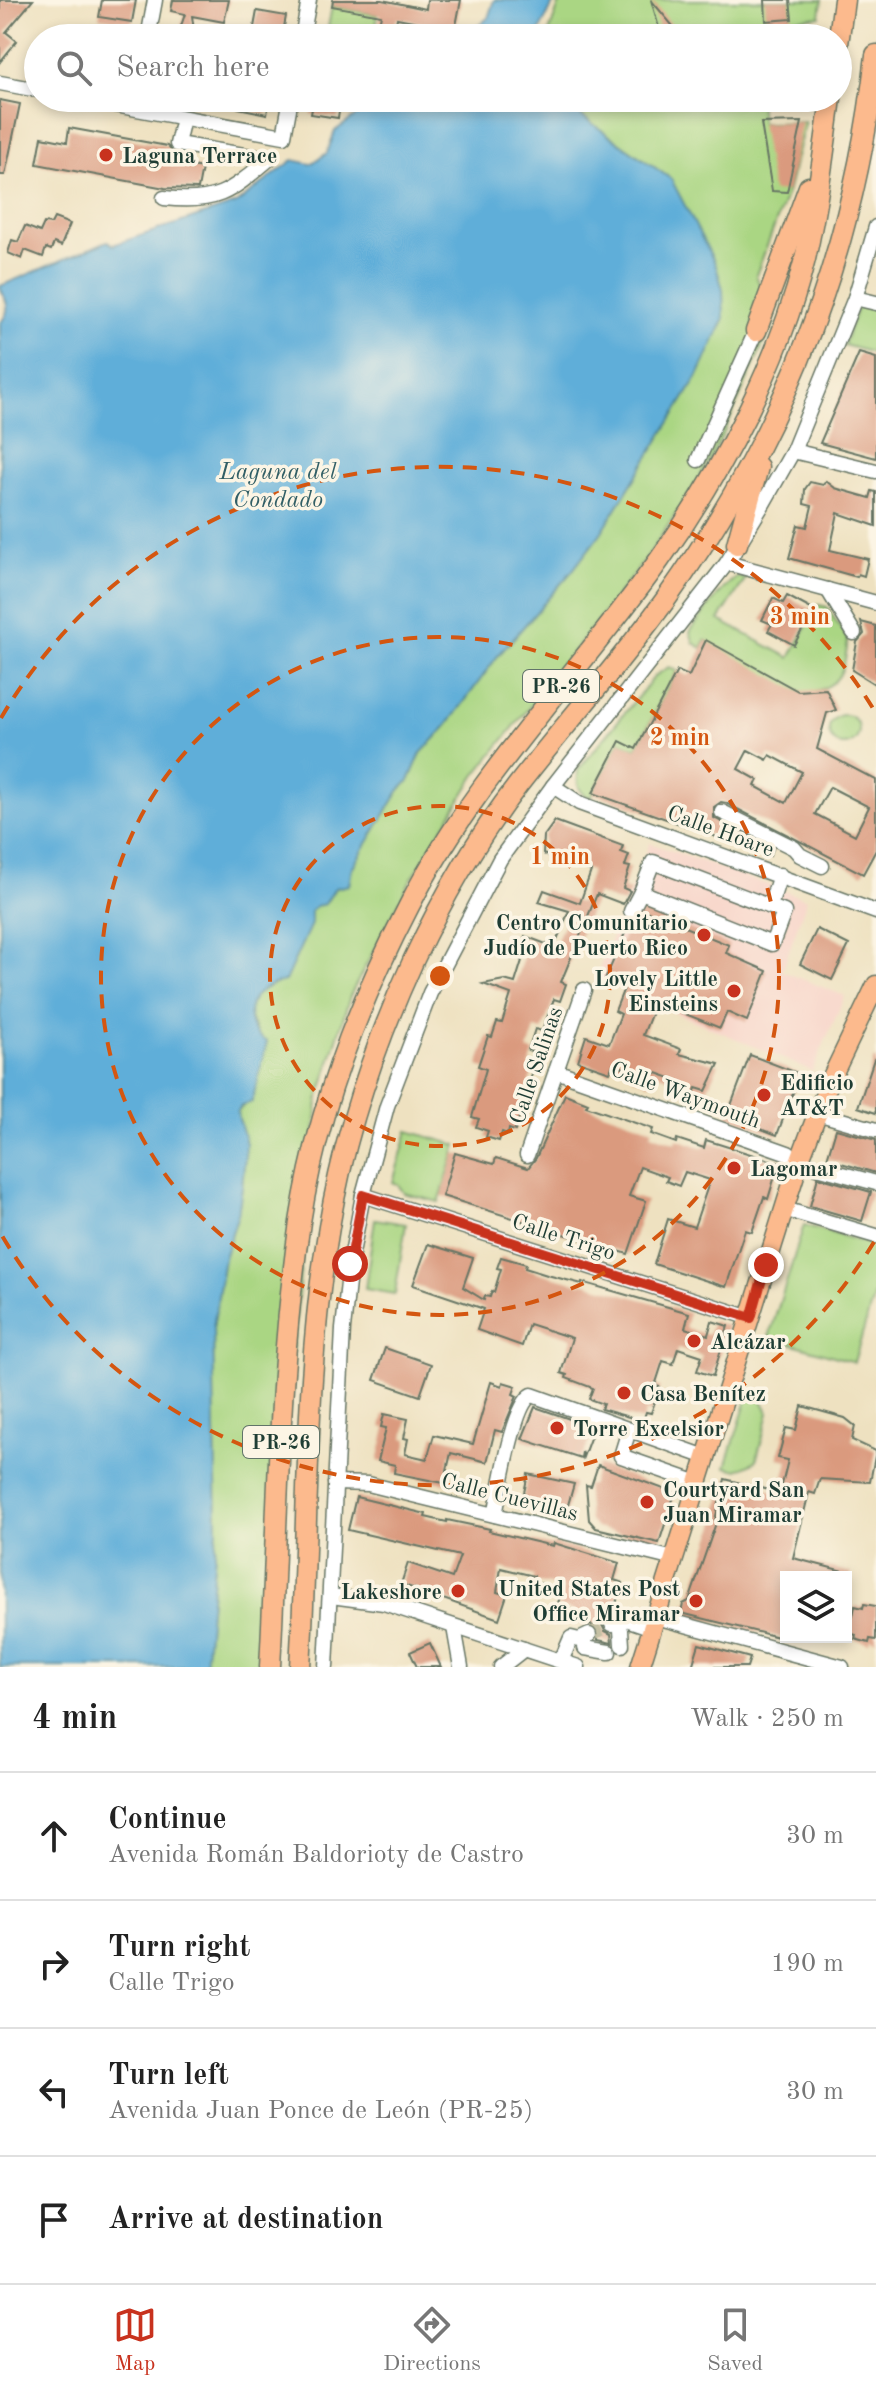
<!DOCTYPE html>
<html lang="en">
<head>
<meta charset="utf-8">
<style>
  body { margin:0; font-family:"Old Standard TT",serif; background:#f6f6f6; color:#222 }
  .controls { position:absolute; right:24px; bottom:24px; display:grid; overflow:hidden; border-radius:0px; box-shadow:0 4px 12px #0003 }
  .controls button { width:72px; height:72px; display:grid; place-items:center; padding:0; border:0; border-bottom:2px solid #e0e0e0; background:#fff; color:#222; font:40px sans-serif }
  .stop { position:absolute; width:24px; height:24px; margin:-18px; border:6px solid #c8321e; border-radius:50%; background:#fff }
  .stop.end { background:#c8321e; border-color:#fff; box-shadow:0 2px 8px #0008 }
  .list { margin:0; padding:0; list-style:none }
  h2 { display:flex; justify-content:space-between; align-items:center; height:104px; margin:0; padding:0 32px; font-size:34px }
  h2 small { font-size:26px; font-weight:400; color:#767676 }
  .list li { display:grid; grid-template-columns:52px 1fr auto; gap:24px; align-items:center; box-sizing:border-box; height:128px; padding:0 32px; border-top:2px solid #e0e0e0 }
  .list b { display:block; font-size:30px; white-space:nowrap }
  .list p { margin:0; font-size:26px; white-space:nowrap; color:#767676 }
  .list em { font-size:26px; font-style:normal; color:#767676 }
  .icon { flex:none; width:44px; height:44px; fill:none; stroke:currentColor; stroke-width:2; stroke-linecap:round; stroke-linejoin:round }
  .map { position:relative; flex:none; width:876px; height:1667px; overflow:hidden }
  .search { position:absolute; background:#fff; box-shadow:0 4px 12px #0003; left:24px; right:24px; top:24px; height:88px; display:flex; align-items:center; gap:20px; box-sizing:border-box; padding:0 28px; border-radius:44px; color:#767676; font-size:30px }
  .sheet { height:616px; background:#fff }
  nav { display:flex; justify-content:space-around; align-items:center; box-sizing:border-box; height:112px; border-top:2px solid #e0e0e0; background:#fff; font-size:22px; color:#767676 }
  nav a { display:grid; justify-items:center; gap:4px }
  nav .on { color:#c8321e }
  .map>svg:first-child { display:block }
  .built { fill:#f7d1c6 }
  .green { fill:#aad683; stroke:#648a5c; stroke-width:2 }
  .water { fill:#5faed9; stroke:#3f7686; stroke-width:2 }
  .building { fill:#da9a7e; fill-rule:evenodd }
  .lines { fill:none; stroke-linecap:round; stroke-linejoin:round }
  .minor-tunnel { stroke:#c5c0a4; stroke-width:14; stroke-dasharray:14 7; stroke-linecap:butt }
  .minor-casing { stroke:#677665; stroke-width:17 }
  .major-casing { stroke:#677665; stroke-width:21 }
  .highway-casing { stroke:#677665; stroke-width:23 }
  .minor { stroke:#fff; stroke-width:14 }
  .major { stroke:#fcba8d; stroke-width:18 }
  .highway { stroke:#fcba8d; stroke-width:20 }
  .route { stroke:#c8321e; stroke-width:10 }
  .ring { fill:none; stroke:#d45610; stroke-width:4; stroke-dasharray:14 10 }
  .poi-dot { fill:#c8321e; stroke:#fcf5e5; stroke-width:3 }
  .labels { text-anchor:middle; stroke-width:7; stroke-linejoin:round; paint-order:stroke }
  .shield { fill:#fcf5e5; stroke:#617469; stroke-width:2 }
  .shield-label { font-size:20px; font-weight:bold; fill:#1f3d34 }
  .poi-label { font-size:22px; font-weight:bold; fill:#1f3d34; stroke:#fcf5e5; text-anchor:start }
  .street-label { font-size:22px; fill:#1f3d34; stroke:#fcf5e5 }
  .water-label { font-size:24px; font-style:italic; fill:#325f66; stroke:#fcf5e5 }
  .centre { fill:#d45610; stroke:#fcf5e5; stroke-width:4 }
  .ring-label { font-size:24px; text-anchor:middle; font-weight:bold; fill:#d45610; stroke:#fcf5e5; stroke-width:7; stroke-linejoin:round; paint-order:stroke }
</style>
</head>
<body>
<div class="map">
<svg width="876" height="1667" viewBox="0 0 876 1667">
  <rect width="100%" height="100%" fill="#fcf5e5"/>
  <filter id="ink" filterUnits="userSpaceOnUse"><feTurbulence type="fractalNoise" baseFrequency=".0125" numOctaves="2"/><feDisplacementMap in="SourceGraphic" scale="16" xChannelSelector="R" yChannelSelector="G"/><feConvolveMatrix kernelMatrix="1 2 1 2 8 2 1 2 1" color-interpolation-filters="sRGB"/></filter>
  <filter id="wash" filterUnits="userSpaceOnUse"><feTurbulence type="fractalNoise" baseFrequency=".006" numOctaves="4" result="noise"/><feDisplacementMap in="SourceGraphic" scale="32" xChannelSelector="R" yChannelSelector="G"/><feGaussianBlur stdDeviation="1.8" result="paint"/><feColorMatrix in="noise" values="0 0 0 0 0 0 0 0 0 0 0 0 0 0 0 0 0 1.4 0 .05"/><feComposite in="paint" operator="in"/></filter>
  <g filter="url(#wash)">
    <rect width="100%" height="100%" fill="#eee1c0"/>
    <polygon class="built" points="650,843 807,899 782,971 845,996 812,1071 595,979"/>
    <g class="green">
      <polygon points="561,0 822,0 820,16 755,23 755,38 547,38"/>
      <polygon points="332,6 378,15 374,38 353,38 327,33"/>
      <polygon points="537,98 759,98 761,123 805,122 787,193 756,275 772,316 770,329 724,433 697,482 645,560 475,776 409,883 350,996 318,1101 260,1667 205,1667 217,1529 213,1328 224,1258 238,1214 242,1187 246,1144 237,1112 246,1103 258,1037 248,1012 253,996 270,985 310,917 311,910 316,905 325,904 335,888 349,885 352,868 399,791 409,781 421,753 445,728 497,657 572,571 601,533 697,378 724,320 671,179 563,103"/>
      <polygon points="858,305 876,309 876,354 844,345"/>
      <path d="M 738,577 L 746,578 L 719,620 L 790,658 L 818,605 L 827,607 L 848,640 C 844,668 843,686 810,692 L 687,688 L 708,641 L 705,640 L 702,648 L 694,643 L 690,632 C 698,620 727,581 738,577 Z"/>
      <path d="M 669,667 L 677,671 L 636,749 L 620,741 L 591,798 C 577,792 577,784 578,770 L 655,676 Z"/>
      <circle cx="844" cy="730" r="15"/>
      <polygon points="408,1131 457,1145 439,1202 404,1193 399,1186 393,1182"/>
      <polygon points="375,1219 406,1224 395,1294 365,1289"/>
      <polygon points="804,1225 876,1246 876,1288 854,1362 769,1337"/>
      <polygon points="749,1393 760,1397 769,1413 756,1461 738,1470 726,1467"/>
    </g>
    <g class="water">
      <polygon points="494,0 555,0 536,38 462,38 488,18"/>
      <path d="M 381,98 L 537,98 L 563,103 L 671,179 L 715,263 L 723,289 L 724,320 L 697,378 L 601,533 L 572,571 L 497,657 L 445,728 L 421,753 L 409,781 L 399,791 L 352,868 L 349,885 L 335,888 L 325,904 L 316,906 L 311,910 L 311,924 L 285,981 C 263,986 243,998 251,1024 C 254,1033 258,1037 267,1042 L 252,1102 L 241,1106 L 237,1112 L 246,1144 L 242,1187 L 238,1214 L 224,1258 L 213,1328 L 217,1529 L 205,1667 L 0,1667 L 0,323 C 14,308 4,300 0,286 L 108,241 L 113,245 L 236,204 L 293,160 L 311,164 L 327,153 L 335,131 Z"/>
    </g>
    <g id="blocks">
      <g class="building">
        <polygon points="0,0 33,0 6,32 17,41 0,62"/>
        <polygon points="102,0 136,0 132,22 99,17"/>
        <polygon points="173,0 229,0 224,22 192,16 195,38 177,38 185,14 171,11"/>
        <polygon points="333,0 382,0 426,9 427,0 461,0 454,36 433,32 434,25 397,18 393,38 376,38 381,15 332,6"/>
        <polygon points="651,0 683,38 662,38"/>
        <polygon points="765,0 790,0 792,19 766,21"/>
        <polygon points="257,11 286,16 282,38 252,38"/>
        <polygon points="240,98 270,98 267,114 238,108"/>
        <polygon points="314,98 341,98 338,118 311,114"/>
        <polygon points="0,100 20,104 5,175 0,175"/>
        <polygon points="802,122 787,192 772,191 761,123"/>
        <polygon points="69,128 167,146 174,153 172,162 202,168 198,189 165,188 37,164 42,137 67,142"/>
        <polygon points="54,218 70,224 61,246 54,243 51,250 46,248 43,257 25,250 22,259 8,253 12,240 18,242 25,226 40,232 44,223 51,224"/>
        <polygon points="859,353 876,358 876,458 820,443"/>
        <polygon points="826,481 835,488 870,498 872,491 876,492 876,526 838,513 830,550 868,559 864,576 858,574 857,577 789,558 798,525 807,527 812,506 804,504 805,489 810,482 823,485"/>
        <polygon points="787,596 813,610 794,645 768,631 772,624 762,620 773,598 783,603"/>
        <polygon points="861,622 876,626 876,685 852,670 857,642 864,634"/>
        <path d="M 706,640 L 798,691 L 826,689 L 836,710 L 827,713 L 817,749 L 876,780 L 876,850 L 863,874 L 726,803 L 721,802 L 714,807 L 714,818 L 773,849 L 770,856 L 593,793 L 620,741 L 636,749 L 677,671 L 689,676 ZM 748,750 L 767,760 L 770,755 L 802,772 L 786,803 L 755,786 L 758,780 L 738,769 ZM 830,787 L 869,807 L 855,835 L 815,814 Z"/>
        <polygon points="555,821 623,846 621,852 629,855 625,866 630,867 623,888 630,891 623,904 597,894 561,982 566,984 560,1001 554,999 542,1031 535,1029 528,1050 534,1052 529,1066 534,1068 523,1100 527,1101 522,1115 520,1114 515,1131 509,1129 508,1134 502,1132 499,1141 486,1137 488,1131 476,1127 479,1119 472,1117 486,1069 478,1066 488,1036 492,1037 497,1022 502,1023 511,994 483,984 504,980 515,983 525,951 520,949 525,936 554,947 569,911 539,902 544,890 580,903 591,871 543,854 544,836"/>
        <polygon points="643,910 729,945 726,953 767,971 747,1021 727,1012 720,1028 656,1002 643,1035 681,1049 679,1054 719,1064 706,1091 696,1088 693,1097 683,1093 685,1086 676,1083 677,1080 654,1072 649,1083 633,1077 635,1071 613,1064 610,1072 578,1061 586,1036 609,1044 621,1014 615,1011 624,988 605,980 630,921 637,919"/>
        <polygon points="817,929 849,945 832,980 800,964"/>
        <polygon points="750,1055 800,1074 777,1135 727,1116"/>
        <polygon points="874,1059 876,1060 876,1113 858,1107"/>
        <polygon points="565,1094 588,1103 586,1106 653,1129 651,1134 676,1143 677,1139 704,1148 706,1140 779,1163 768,1199 764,1197 752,1232 745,1230 726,1287 654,1264 668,1219 694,1227 710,1180 685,1172 679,1186 666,1181 668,1177 640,1167 629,1196 646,1201 628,1254 442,1196 455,1153 494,1164 496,1158 528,1168 536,1158"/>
        <polygon points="836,1129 876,1140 876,1173 827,1159"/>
        <polygon points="818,1177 871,1192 862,1221 810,1206"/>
        <polygon points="428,1244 473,1258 463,1287 484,1300 485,1296 490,1297 492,1291 494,1292 501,1269 497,1268 501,1257 526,1264 525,1268 547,1275 582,1284 582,1282 689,1313 685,1328 708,1335 712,1321 728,1326 713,1376 697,1371 702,1356 678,1348 673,1364 663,1361 655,1386 660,1387 651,1413 646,1412 643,1421 601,1409 603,1404 589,1399 593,1388 566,1378 567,1375 561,1373 572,1338 529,1324 522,1346 477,1330 484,1309 413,1285"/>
        <polygon points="385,1348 431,1364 420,1396 374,1380"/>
        <polygon points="491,1382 502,1386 503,1382 516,1386 513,1394 517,1396 502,1432 495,1430 487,1462 451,1453 444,1483 394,1473 395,1465 378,1461 386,1428 381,1427 384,1414 408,1419 404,1438 408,1439 405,1454 427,1459 434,1435 473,1444"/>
        <polygon points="802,1406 845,1418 855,1426 852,1440 876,1451 870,1482 820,1479 815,1494 809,1492 793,1558 851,1573 851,1577 786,1577 786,1639 681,1613 683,1604 689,1601 717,1520 715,1520 725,1479 780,1493 788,1460 778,1458 786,1428 796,1430"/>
        <polygon points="535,1407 596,1428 597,1431 592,1433 583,1457 582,1452 581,1458 522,1439"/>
        <polygon points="598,1465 675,1493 659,1543 596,1528 589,1520 586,1485 591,1486"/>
        <polygon points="528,1474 574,1484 566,1512 560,1510 560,1513 527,1506 527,1504 522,1502"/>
        <polygon points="356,1497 426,1514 425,1517 447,1522 447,1520 490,1529 489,1531 553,1546 554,1543 619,1563 614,1580 623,1583 614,1609 605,1617 602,1625 605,1631 611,1634 612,1643 598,1640 598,1631 594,1626 572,1621 575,1611 557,1606 563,1588 533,1582 534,1576 501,1568 497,1592 507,1595 499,1619 401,1584 408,1563 452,1578 460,1556 348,1530"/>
        <polygon points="864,1604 876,1606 876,1640 870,1639 869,1643 855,1639 856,1635 846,1632 849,1614 853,1616 855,1606 863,1608"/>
        <polygon points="430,1643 441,1667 417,1667 410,1652"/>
        <polygon points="699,1644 750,1658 747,1667 692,1667"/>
      </g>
    </g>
  </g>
  <g filter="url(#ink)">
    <use href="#blocks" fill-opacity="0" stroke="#677665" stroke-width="2"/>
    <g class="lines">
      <polyline class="minor-tunnel" points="589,1635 612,1624"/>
      <defs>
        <g id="minor">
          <polyline points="148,38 155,0"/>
          <polyline points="302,38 309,0"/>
          <polyline points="0,83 38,90"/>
          <polyline points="77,98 284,136 291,98"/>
          <path d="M 164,198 C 217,204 230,192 269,159 L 177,144 L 183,118"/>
          <polyline points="855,298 876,303"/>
          <polyline points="793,451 876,471"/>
          <polyline points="698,460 756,331"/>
          <polyline points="727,563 876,603"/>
          <polyline points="828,590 854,633"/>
          <polyline points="553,786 579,803 876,912"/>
          <polyline points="722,812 794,848 800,855 822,866"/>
          <polygon points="653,862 784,912 772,944 641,892"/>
          <polyline points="770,906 780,875"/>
          <polyline points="631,911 641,892"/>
          <polyline points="556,1071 788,1153 799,1162 876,1183"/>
          <polyline points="817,1113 876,1130"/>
          <polyline points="527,1155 584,990"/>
          <polyline points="363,1195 751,1318"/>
          <polyline points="784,1209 876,1236"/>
          <polyline points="629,1430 621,1456 698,1483"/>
          <polyline points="335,1483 368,1484 674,1559"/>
          <path d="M 495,1515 C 500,1492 513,1404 532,1395 L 706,1457"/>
          <polyline points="331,1596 384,1603 578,1667"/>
          <polyline points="656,1617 842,1667"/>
          <polyline points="612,1624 618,1623 620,1617 652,1628"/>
          <polyline points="454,1627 461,1667"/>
          <polyline points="621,1630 622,1645"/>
          <polyline points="585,1648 609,1652"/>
          <polyline points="561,1661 571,1638 579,1640 589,1635"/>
          <polyline points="326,1667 343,1329 350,1264 363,1195 387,1106 430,993 500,859 553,786 727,563 764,502 793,451 855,298 876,227"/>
          <polyline points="501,1667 524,1649"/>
        </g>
        <polyline id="major" points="640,1667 799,1162 829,1083 876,985"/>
        <g id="highway">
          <polyline points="838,44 844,0"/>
          <polyline points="756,331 809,187"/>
          <polyline points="737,544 758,467"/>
          <path d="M 270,1667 C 278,1519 278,1368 300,1222 C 317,1112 358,1004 409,906 C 474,778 577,676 660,559 C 722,472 779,363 805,259 C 817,206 824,152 831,98"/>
          <path d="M 300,1667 C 309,1521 304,1372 329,1227 C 344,1135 375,1044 414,959 C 442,899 477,838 518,785 C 566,723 620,663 666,599 C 783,436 854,255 876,55"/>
        </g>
      </defs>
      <use href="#minor" class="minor-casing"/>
      <use href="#major" class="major-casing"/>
      <use href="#highway" class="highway-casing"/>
      <use href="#minor" class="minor"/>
      <use href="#major" class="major"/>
      <use href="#highway" class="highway"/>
    </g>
  </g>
  <g class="lines" filter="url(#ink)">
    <polyline class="route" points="350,1264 363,1195 751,1318 766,1265"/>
  </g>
  <g class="ring">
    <circle cx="440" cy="976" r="170"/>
    <circle cx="440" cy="976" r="339"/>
    <path d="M874 1242A509 509 0 0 1 1 1234M1 718A509 509 0 0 1 874 710"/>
  </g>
  <g class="poi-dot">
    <circle cx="106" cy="155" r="8"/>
    <circle cx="704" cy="935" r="8"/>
    <circle cx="734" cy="991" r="8"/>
    <circle cx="764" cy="1095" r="8"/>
    <circle cx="734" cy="1168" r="8"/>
    <circle cx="694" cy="1341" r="8"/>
    <circle cx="624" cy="1393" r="8"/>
    <circle cx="557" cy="1428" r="8"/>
    <circle cx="647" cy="1502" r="8"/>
    <circle cx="458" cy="1591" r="8"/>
    <circle cx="696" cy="1601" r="8"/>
  </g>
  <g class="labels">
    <g class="shield">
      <rect x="523" y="670" width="76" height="32" rx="6"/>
      <rect x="243" y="1426" width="76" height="32" rx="6"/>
    </g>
    <g class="shield-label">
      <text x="561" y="693">PR-26</text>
      <text x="281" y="1449">PR-26</text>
    </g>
    <g class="poi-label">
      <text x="122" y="163">Laguna Terrace</text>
      <text x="688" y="930" text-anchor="end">Centro Comunitario<tspan x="688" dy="25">Judío de Puerto Rico</tspan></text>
      <text x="718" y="986" text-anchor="end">Lovely Little<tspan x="718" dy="25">Einsteins</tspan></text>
      <text x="780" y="1090">Edificio<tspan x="780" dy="25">AT&amp;T</tspan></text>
      <text x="750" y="1176">Lagomar</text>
      <text x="710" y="1349">Alcázar</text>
      <text x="640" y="1401">Casa Benítez</text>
      <text x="573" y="1436">Torre Excelsior</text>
      <text x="663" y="1497">Courtyard San<tspan x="663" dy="25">Juan Miramar</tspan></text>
      <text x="680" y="1596" text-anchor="end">United States Post<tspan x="680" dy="25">Office Miramar</tspan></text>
      <text x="442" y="1599" text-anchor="end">Lakeshore</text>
    </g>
    <g class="street-label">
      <text transform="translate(721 830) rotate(20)" y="8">Calle Hoare</text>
      <text transform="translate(535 1065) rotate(-71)" y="8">Calle Salinas</text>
      <text transform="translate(686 1094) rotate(20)" y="8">Calle Waymouth</text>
      <text transform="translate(564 1236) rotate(18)" y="8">Calle Trigo</text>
      <text transform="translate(510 1496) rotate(14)" y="8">Calle Cuevillas</text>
    </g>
    <g class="water-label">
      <text x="278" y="479">Laguna del<tspan x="278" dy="28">Condado</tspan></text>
    </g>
  </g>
  <circle cx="440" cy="976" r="12" class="centre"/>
  <g class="ring-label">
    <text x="800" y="624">3 min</text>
    <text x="680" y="745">2 min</text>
    <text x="560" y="864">1 min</text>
  </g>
</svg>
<div class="controls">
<button><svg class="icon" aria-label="layers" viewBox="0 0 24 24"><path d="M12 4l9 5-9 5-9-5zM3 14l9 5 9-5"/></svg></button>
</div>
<div class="stop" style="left:350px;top:1264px"></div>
<div class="stop end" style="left:766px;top:1265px"></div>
<div class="search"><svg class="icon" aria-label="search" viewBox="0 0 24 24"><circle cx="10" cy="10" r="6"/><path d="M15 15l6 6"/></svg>Search here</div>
</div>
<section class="sheet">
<h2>4 min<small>Walk · 250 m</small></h2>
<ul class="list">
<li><svg class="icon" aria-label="ahead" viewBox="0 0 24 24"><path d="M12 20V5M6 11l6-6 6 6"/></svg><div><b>Continue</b><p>Avenida Román Baldorioty de Castro</p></div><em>30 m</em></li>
<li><svg class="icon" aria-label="right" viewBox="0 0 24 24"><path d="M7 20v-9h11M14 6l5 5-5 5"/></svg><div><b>Turn right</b><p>Calle Trigo</p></div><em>190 m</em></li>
<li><svg class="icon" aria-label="left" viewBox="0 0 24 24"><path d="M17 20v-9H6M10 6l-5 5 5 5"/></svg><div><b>Turn left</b><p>Avenida Juan Ponce de León (PR-25)</p></div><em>30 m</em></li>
<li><svg class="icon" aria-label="arrive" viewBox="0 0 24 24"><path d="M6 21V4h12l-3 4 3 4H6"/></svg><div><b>Arrive at destination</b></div></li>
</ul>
</section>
<nav>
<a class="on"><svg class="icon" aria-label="map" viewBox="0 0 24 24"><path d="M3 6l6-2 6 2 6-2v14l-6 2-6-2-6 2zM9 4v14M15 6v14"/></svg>Map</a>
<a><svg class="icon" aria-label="directions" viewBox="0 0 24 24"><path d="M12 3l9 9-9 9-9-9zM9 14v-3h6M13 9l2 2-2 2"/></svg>Directions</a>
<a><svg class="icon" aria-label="saved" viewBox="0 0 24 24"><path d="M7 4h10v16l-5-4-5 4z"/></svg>Saved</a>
</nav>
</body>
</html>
